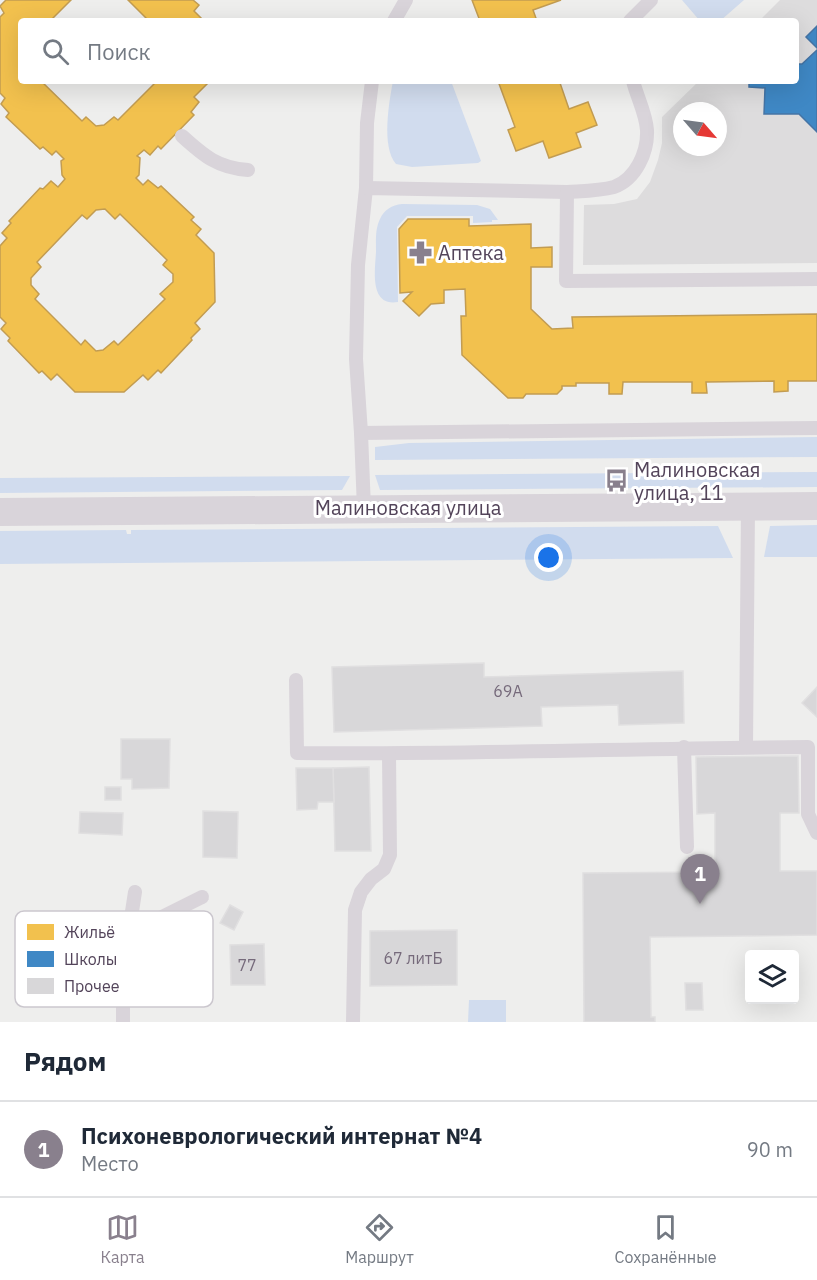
<!DOCTYPE html>
<html lang="ru">
<head>
<meta charset="utf-8">
<style>
  body { margin:0; font-family:"IBM Plex Sans",sans-serif; background:#f2f2f3; color:#1f2937 }
  .controls { position:absolute; right:18px; bottom:18px; display:grid; overflow:hidden; border-radius:6px; box-shadow:0 6px 24px #0002 }
  .controls button { width:54px; height:54px; display:grid; place-items:center; padding:0; border:0; border-bottom:2px solid #e0e1e3; background:#fff; color:#1f2937; font:30px sans-serif }
  .compass { position:absolute; left:673px; top:102px; width:54px; height:54px; border-radius:50%; background:#fff; box-shadow:0 6px 24px #0002; rotate:118deg }
  .you { position:absolute; left:549px; top:558px; width:21px; height:21px; margin:-15px; border:4px solid #fff; border-radius:50%; background:#1a73e8; box-shadow:0 0 0 9px #1a73e833 }
  .badge { display:grid; place-items:center; width:39px; height:39px; border-radius:50%; background:#89808d; color:#fff; font-size:20px; font-weight:700 }
  .pin { position:absolute; translate:-50% -50px; filter:drop-shadow(0 2px 3px #0008) }
  .pin::after { content:''; position:absolute; top:32px; width:21px; height:18px; background:inherit; clip-path:polygon(0 0,100% 0,50% 100%) }
  .list { margin:0; padding:0; list-style:none }
  h2 { display:flex; justify-content:space-between; align-items:center; height:78px; margin:0; padding:0 24px; font-size:26px }
  h2 small { font-size:20px; font-weight:400; color:#747a83 }
  .list li { display:grid; grid-template-columns:39px 1fr auto; gap:18px; align-items:center; box-sizing:border-box; height:96px; padding:0 24px; border-top:2px solid #e0e1e3 }
  .list b { display:block; font-size:22px; white-space:nowrap }
  .list p { margin:0; font-size:20px; white-space:nowrap; color:#747a83 }
  .list em { font-size:20px; font-style:normal; color:#747a83 }
  .icon { flex:none; width:33px; height:33px; fill:none; stroke:currentColor; stroke-width:2; stroke-linecap:round; stroke-linejoin:round }
  .map { position:relative; flex:none; width:817px; height:1022px; overflow:hidden }
  .search { position:absolute; background:#fff; box-shadow:0 6px 24px #0002; left:18px; right:18px; top:18px; height:66px; display:flex; align-items:center; gap:15px; box-sizing:border-box; padding:0 21px; border-radius:6px; color:#747a83; font-size:22px }
  .sheet { height:174px; background:#fff }
  nav { display:flex; justify-content:space-around; align-items:center; box-sizing:border-box; height:84px; border-top:2px solid #e0e1e3; background:#fff; font-size:16px; color:#747a83 }
  nav a { display:grid; justify-items:center; gap:3px }
  nav .on { color:#89808d }
  .map>svg:first-child { display:block }
  .education { fill:#dddcdd; fill-rule:evenodd }
  .green { fill:#d1dcee }
  .homes { fill:#f2c14e; stroke:#c29c52; stroke-width:1.5; fill-rule:evenodd }
  .schools { fill:#3f88c5; stroke:#4574a5; stroke-width:1.5 }
  .building { fill:#d8d7d9; stroke:#e0dfe0; stroke-width:1.5 }
  .lines { fill:none; stroke-linecap:round; stroke-linejoin:round }
  .service { stroke:#d9d4da; stroke-width:14 }
  .minor { stroke:#d9d4da; stroke-width:28 }
  .labels { text-anchor:middle; stroke-width:6; stroke-linejoin:round; paint-order:stroke }
  .number-label { font-size:16px; fill:#766a7b }
  .poi-label { font-size:20px; fill:#53445a; stroke:#fff; text-anchor:start }
  .street-label { font-size:20px; fill:#53445a; stroke:#fff }
  .key { fill:#fff; stroke:#cbc7ce; stroke-width:1.5 }
  .key-label { font-size:16px; fill:#53445a }
</style>
</head>
<body>
<div class="map">
<svg width="817" height="1022" viewBox="0 0 817 1022">
  <rect width="100%" height="100%" fill="#eeeeed"/>
  <path class="education" d="M 780,0 L 817,0 L 817,263 L 583,265 L 584,205 L 614,204 L 637,199 L 650,182 L 658,160 L 662,143 L 662,117 L 699,81 L 796,81 L 796,21 L 759,21 ZM 682,111 L 718,111 L 718,147 L 682,147 Z"/>
  <g class="green">
    <polygon points="682,0 744,0 720,21 700,21"/>
    <path d="M 393,81 L 451,81 L 481,161 L 478,163 L 412,167 L 396,164 C 381,147 389,102 393,81 Z"/>
    <path d="M 402,204 L 477,205 L 490,209 L 498,220 L 492,220 L 492,222 L 473,223 L 473,216 L 407,216 L 397,227 L 398,302 C 369,307 375,270 376,252 C 376,241 375,229 380,219 C 384,210 392,205 402,204 Z"/>
    <polygon points="817,437 817,457 375,460 375,447 409,443"/>
    <polygon points="817,472 817,487 380,490 375,475"/>
    <polygon points="350,476 342,490 0,493 0,478"/>
    <polygon points="817,525 817,557 764,557 770,526"/>
    <polygon points="718,526 733,558 0,564 0,531 126,530 127,534 131,534 131,530"/>
    <polygon points="469,1000 506,1000 506,1022 468,1022"/>
  </g>
  <g class="homes">
    <path d="M 6,0 L 71,0 L 50,21 L 21,21 L 21,81 L 41,81 L 82,121 L 86,117 L 96,126 L 104,125 L 114,117 L 118,120 L 157,81 L 210,81 L 194,97 L 199,102 L 191,112 L 194,115 L 161,149 L 158,146 L 150,155 L 144,150 L 137,156 L 140,158 L 139,175 L 136,178 L 143,185 L 148,180 L 158,188 L 161,186 L 194,217 L 191,220 L 201,229 L 196,235 L 214,253 L 215,302 L 195,323 L 200,329 L 191,338 L 192,340 L 161,373 L 158,370 L 148,380 L 143,375 L 124,392 L 75,392 L 57,374 L 51,380 L 42,371 L 39,373 L 8,341 L 10,338 L 1,329 L 6,323 L 0,317 L 0,246 L 7,238 L 2,233 L 11,223 L 9,221 L 40,188 L 43,189 L 51,181 L 58,187 L 65,179 L 62,175 L 61,161 L 64,159 L 56,151 L 52,155 L 43,147 L 40,149 L 6,117 L 9,113 L 1,104 L 5,98 L 0,93 L 0,17 L 4,13 L 0,6 ZM 105,209 L 115,219 L 120,214 L 167,260 L 163,265 L 173,274 L 173,282 L 160,294 L 165,299 L 118,345 L 114,341 L 103,350 L 96,351 L 85,340 L 81,345 L 35,299 L 39,294 L 31,285 L 31,278 L 41,267 L 37,262 L 82,215 L 87,219 L 96,210 Z"/>
    <polygon points="128,0 193,0 199,5 194,11 204,21 149,21"/>
    <polygon points="472,0 561,0 533,10 537,21 480,21"/>
    <polygon points="498,81 564,81 560,83 569,109 588,102 597,125 576,133 581,147 549,158 543,141 516,151 508,130 515,127"/>
    <polygon points="408,219 469,219 469,226 531,224 531,248 552,247 552,267 531,267 531,309 552,329 573,328 572,317 817,314 817,381 788,381 788,391 774,392 774,381 706,382 707,393 692,393 692,382 623,382 622,394 609,394 609,383 576,383 576,386 562,386 562,389 557,394 526,394 523,398 508,398 462,355 461,316 466,316 465,289 444,290 444,303 431,304 419,316 403,301 412,292 400,293 399,229"/>
  </g>
  <g class="schools">
    <polygon points="817,26 817,48 806,37"/>
    <polygon points="817,50 817,132 799,114 764,114 765,88 749,87 749,81 796,81 796,64 802,64"/>
  </g>
  <g class="building">
    <polygon points="484,663 484,677 683,671 684,723 619,725 618,705 541,707 542,726 334,732 332,667"/>
    <polygon points="817,687 817,717 802,703"/>
    <polygon points="121,739 170,739 169,788 132,789 132,779 121,779"/>
    <polygon points="798,756 799,813 780,813 780,871 817,871 817,935 650,937 651,1017 655,1017 655,1022 584,1022 583,873 715,872 715,813 697,814 696,757"/>
    <polygon points="369,767 371,851 335,851 333,768"/>
    <polygon points="296,768 333,768 334,802 318,802 317,809 297,810"/>
    <rect x="105" y="787" width="16" height="13"/>
    <polygon points="203,811 238,812 237,858 203,857"/>
    <polygon points="80,812 123,813 122,835 79,833"/>
    <polygon points="230,905 243,912 234,930 220,923"/>
    <polygon points="457,930 457,985 370,986 370,931"/>
    <polygon points="264,944 265,985 231,985 230,945"/>
    <polygon points="685,983 702,983 703,1010 686,1010"/>
  </g>
  <g class="lines">
    <g class="service">
      <polyline points="394,21 406,0"/>
      <polyline points="630,21 651,0"/>
      <path d="M 633,81 C 637,97 646,114 647,130 C 648,152 636,179 614,187 C 599,191 582,191 567,192 L 366,188 L 358,265 L 356,359 L 361,433 L 817,428"/>
      <path d="M 182,136 C 204,156 218,168 248,170"/>
      <polyline points="366,188 367,123 372,81"/>
      <polyline points="567,192 566,281 817,279"/>
      <polyline points="361,433 364,509"/>
      <path d="M 296,680 L 297,753 C 467,755 638,748 808,747 L 808,814 L 817,833"/>
      <polyline points="684,747 687,847"/>
      <polyline points="746,747 748,506"/>
      <polyline points="128,934 202,897"/>
      <polyline points="123,1022 123,970 135,892"/>
      <polyline points="353,1022 355,910 361,892 371,879 384,869 390,855 389,754"/>
    </g>
    <polyline class="minor" points="0,512 817,506"/>
  </g>
  <defs>
    <symbol id="pharmacy-bare" viewBox="-9 -9 18 18"><path d="M-2-6h4v4h4v4h-4v4h-4v-4h-4v-4h4Z" fill="#89808d" stroke="#fff" stroke-width="2.5" paint-order="stroke"/></symbol>
    <symbol id="bus-bare" viewBox="-9 -9 18 18"><path d="M-5-6H5V4H4V6H2V4H-2V6H-4V4H-5ZM-3.5-4V0h7V-4ZM-3.5 1.2v1.5H-2V1.2ZM2 1.2v1.5H3.5V1.2Z" fill="#89808d" stroke="#fff" stroke-width="2.5" paint-order="stroke"/></symbol>
  </defs>
  <g fill-rule="evenodd">
    <use href="#pharmacy-bare" x="404" y="236" width="33" height="33"/>
    <use href="#bus-bare" x="600" y="464" width="33" height="33"/>
  </g>
  <g class="labels">
    <g class="number-label">
      <text x="508" y="697">69А</text>
      <text x="413" y="964">67 литБ</text>
      <text x="247" y="971">77</text>
    </g>
    <g class="poi-label">
      <text x="438" y="260">Аптека</text>
      <text x="634" y="477">Малиновская<tspan x="634" dy="23">улица, 11</tspan></text>
    </g>
    <g class="street-label">
      <text x="408" y="515">Малиновская улица</text>
    </g>
  </g>
  <rect x="15" y="911" width="198" height="96" rx="9" class="key"/>
  <rect x="27" y="924" width="27" height="16" fill="#f2c14e"/>
  <rect x="27" y="951" width="27" height="16" fill="#3f88c5"/>
  <rect x="27" y="978" width="27" height="16" fill="#d8d7d9"/>
  <g class="key-label">
    <text x="64" y="938">Жильё</text>
    <text x="64" y="965">Школы</text>
    <text x="64" y="992">Прочее</text>
  </g>
</svg>
<div class="controls">
<button><svg class="icon" aria-label="layers" viewBox="0 0 24 24"><path d="M12 4l9 5-9 5-9-5zM3 14l9 5 9-5"/></svg></button>
</div>
<svg class="compass" viewBox="-18 -18 36 36"><path d="M0-13l5 13h-10z" fill="#e53935"/><path d="M0 13l5-13h-10z" fill="#747a83"/></svg>
<div class="you"></div>
<div class="pin badge" style="left:700px;top:904px">1</div>
<div class="search"><svg class="icon" aria-label="search" viewBox="0 0 24 24"><circle cx="10" cy="10" r="6"/><path d="M15 15l6 6"/></svg>Поиск</div>
</div>
<section class="sheet">
<h2>Рядом<small></small></h2>
<ul class="list">
<li><span class="badge">1</span><div><b>Психоневрологический интернат №4</b><p>Место</p></div><em>90 m</em></li>
</ul>
</section>
<nav>
<a class="on"><svg class="icon" aria-label="map" viewBox="0 0 24 24"><path d="M3 6l6-2 6 2 6-2v14l-6 2-6-2-6 2zM9 4v14M15 6v14"/></svg>Карта</a>
<a><svg class="icon" aria-label="directions" viewBox="0 0 24 24"><path d="M12 3l9 9-9 9-9-9zM9 14v-3h6M13 9l2 2-2 2"/></svg>Маршрут</a>
<a><svg class="icon" aria-label="saved" viewBox="0 0 24 24"><path d="M7 4h10v16l-5-4-5 4z"/></svg>Сохранённые</a>
</nav>
</body>
</html>
